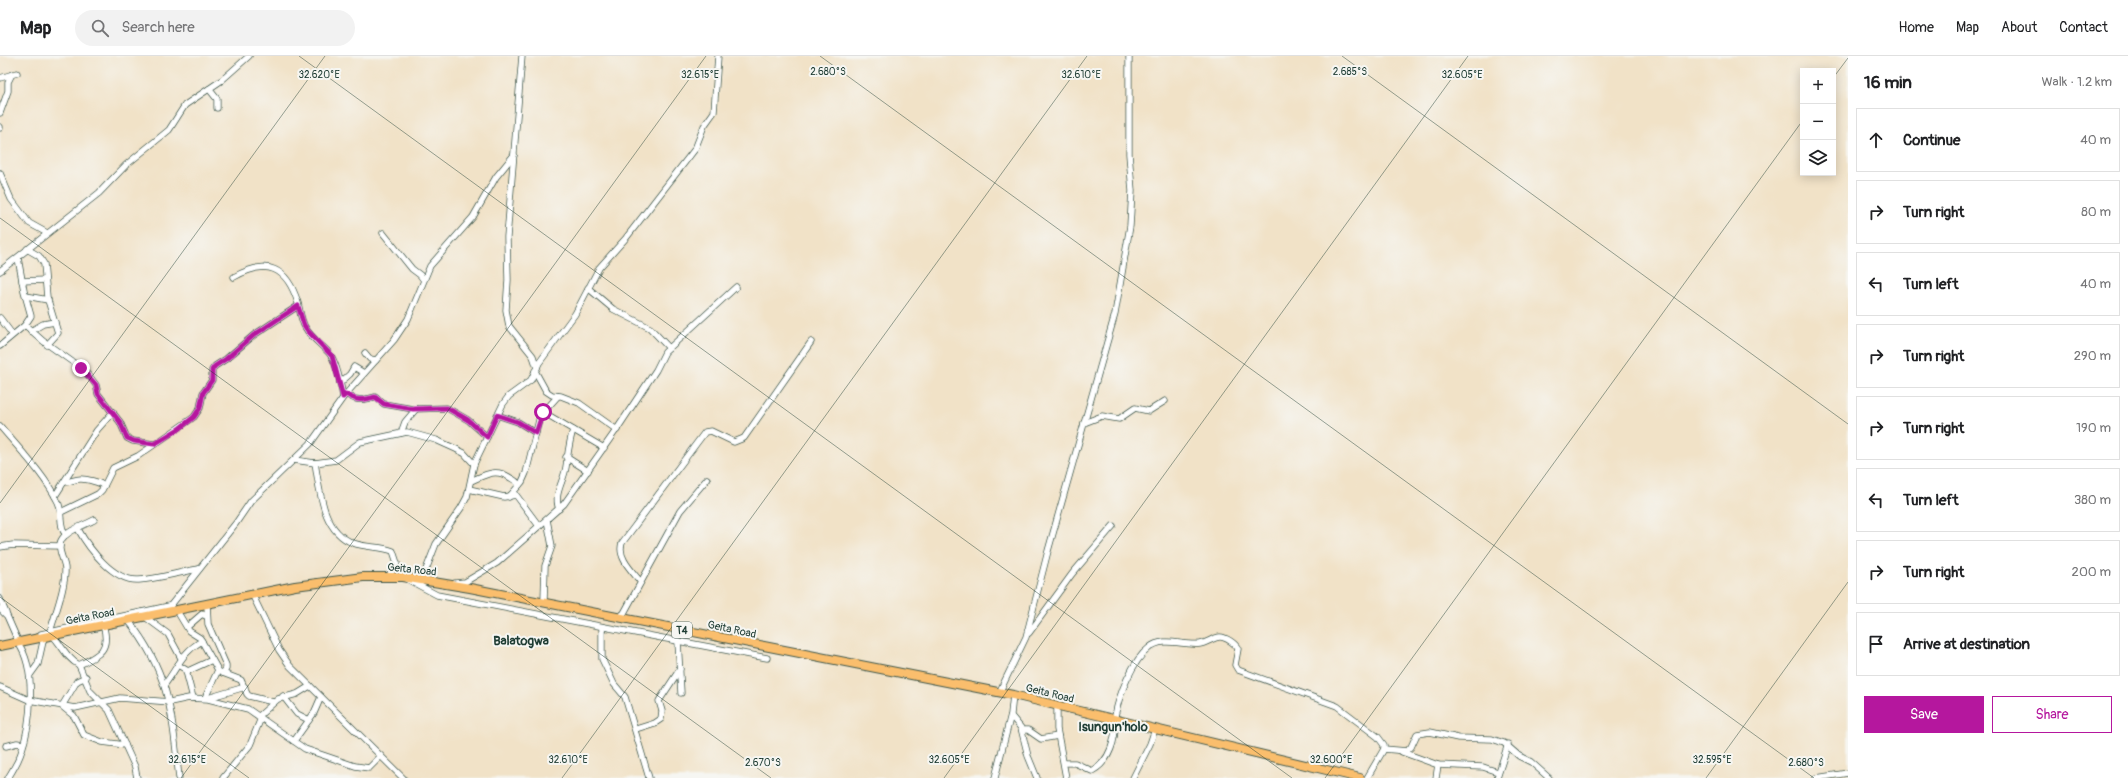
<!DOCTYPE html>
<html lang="en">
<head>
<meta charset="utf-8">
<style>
  body { margin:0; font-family:Pangolin,sans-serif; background:#f2f2f2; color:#202124 }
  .controls { position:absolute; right:12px; top:12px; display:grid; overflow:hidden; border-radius:0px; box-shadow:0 2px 10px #0003 }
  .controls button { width:36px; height:36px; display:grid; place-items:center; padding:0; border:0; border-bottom:1px solid #e0e0e0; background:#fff; color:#202124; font:20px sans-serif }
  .stop { position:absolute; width:12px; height:12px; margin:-9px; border:3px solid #b5179e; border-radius:50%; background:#fff }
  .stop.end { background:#b5179e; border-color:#fff; box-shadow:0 1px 4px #0008 }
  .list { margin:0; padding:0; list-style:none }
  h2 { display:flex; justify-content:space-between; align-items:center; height:52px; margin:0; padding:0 16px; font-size:17px }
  h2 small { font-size:13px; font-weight:400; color:#757577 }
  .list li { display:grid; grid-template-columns:26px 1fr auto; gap:12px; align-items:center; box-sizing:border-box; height:64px; margin:0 8px 8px; padding:0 8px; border:1px solid #e0e0e0; border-radius:0px }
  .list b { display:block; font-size:15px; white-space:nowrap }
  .list em { font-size:13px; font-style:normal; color:#757577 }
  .actions { display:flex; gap:8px; padding:12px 16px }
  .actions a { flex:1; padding:9px 0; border:1px solid #b5179e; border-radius:0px; text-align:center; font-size:14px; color:#b5179e }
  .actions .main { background:#b5179e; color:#fff }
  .icon { flex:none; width:22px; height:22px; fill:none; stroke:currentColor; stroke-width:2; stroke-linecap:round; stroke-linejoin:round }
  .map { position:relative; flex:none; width:1848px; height:722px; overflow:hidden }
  header { display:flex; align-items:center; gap:24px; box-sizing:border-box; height:56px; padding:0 20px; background:#fff; border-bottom:1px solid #e0e0e0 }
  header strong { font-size:19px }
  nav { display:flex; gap:22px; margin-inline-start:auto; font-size:14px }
  .search { width:280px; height:36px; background:#f2f2f2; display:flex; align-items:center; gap:10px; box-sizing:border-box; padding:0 14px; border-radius:22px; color:#757577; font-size:15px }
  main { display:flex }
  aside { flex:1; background:#fff }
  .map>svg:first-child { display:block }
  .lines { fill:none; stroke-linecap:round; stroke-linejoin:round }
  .minor-casing { stroke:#3e564a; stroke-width:7 }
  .highway-casing { stroke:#3e564a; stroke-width:10 }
  .minor { stroke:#fff; stroke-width:5.5 }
  .highway { stroke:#fabe6d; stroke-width:8 }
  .route { stroke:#b5179e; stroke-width:5 }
  .ticks { fill:none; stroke:#1f3d34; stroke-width:1; stroke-opacity:0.45 }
  .labels { text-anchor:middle; stroke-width:4; stroke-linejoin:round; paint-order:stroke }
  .shield { fill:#f6f6f2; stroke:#60746d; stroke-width:1 }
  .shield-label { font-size:10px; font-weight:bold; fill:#1f3d34 }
  .street-label { font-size:11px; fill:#1f3d34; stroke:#f6f6f2 }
  .quarter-label { font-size:13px; font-weight:bold; fill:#1f3d34; stroke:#f6f6f2 }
  .ticks-label { font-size:10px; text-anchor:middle; fill:#1f3d34; stroke:#f6f6f2; stroke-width:4; stroke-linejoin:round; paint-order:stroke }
</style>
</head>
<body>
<header>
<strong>Map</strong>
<div class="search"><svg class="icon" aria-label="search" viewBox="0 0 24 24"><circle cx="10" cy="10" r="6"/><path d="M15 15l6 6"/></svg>Search here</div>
<nav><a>Home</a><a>Map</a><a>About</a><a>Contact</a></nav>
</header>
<main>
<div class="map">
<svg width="1848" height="722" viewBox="0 0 1848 722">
  <rect width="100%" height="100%" fill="#f6f6f2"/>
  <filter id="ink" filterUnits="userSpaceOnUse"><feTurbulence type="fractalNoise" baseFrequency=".025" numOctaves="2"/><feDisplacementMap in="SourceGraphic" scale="8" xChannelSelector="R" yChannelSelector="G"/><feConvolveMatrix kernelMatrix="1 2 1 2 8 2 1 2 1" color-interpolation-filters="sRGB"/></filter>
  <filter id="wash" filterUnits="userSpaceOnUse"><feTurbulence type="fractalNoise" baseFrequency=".012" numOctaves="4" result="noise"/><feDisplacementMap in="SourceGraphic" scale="16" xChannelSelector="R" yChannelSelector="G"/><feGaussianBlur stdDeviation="0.9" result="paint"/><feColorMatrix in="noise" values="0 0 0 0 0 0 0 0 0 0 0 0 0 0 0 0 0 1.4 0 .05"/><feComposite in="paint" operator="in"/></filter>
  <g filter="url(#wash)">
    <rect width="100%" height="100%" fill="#f1e2c7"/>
  </g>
  <g filter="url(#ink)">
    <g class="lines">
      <defs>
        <g id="minor">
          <polyline points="522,0 507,181 508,224 506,254 509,270 533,300 537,312"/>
          <polyline points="0,22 17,17"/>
          <polyline points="209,33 217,43 217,52"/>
          <polyline points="0,57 8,35 8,26 12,18"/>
          <polyline points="0,71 0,72"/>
          <polyline points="0,117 11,143 29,167 47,177"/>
          <polyline points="383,177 412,213 420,219 423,223"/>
          <polyline points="27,193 39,200 44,208 47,241 58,277 47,289"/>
          <polyline points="0,215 99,137 126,109 169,74 185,49 222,24 249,0"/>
          <path d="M 234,221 C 267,202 287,211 298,247 C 300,255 301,264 305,271 C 311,282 321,288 329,297 C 337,306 341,329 343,341"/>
          <polyline points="22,225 45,224"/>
          <polyline points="588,232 613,253 650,272 669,292"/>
          <polyline points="26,240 48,244"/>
          <polyline points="0,262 12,278"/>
          <polyline points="25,269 43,285 81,312 90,321 96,329 98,338 120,366 127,382 133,385 154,388"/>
          <polyline points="31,275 43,268 55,266"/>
          <polyline points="0,290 25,269 31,260 24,235 18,202"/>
          <polyline points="365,297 370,303 376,304"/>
          <polyline points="535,315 546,335 552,339 561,340 579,347 617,374"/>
          <polyline points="340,327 350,318 354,311 364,317"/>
          <path d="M 346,338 C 357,346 363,344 375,341 L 384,348 L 413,353 L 447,352 L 468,364 L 487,381"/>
          <polyline points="543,356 604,392"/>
          <polyline points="497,359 518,366 536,377"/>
          <polyline points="1084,367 1102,360 1119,363 1135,352 1149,355 1165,345"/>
          <path d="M 0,370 C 20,394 44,418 58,446 C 63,456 58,470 66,479"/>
          <polyline points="401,377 405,366 416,353"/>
          <polyline points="566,401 588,415"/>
          <polyline points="294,404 315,407 336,404 360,386 407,376 436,384 456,393 464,397 474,408"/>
          <path d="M 315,407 C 320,435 322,475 353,487 C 366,492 381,490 393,495 L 397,507 L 388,521"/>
          <path d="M 471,425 C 485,419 495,412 509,421 C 514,424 517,425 519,429"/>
          <path d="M 65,426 C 70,426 75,423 81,423 C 86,423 100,426 104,430"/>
          <polyline points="469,433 504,441 516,439 539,470"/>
          <polyline points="55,440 97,374 113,356"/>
          <polyline points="509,441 522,426 526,417 540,360 558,340"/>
          <path d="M 559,453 C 553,438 564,425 566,411 C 568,398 569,386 573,374"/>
          <polyline points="61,456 98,438 102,434 113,412 138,400 194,361 200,352 203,337 212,324 212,314 215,310 226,303 254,279 298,250"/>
          <path d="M 78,473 C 89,493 114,526 139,524 C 159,523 179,516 199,513"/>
          <polyline points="0,491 13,489 60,490"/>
          <polyline points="407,523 437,539 767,602"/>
          <polyline points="422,524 436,488 461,452 467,441 474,408 503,348 509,340 531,324 539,307 575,258 599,212 626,182 695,93 704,70 714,56 718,0"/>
          <path d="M 640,525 C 632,515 617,501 622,487 L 705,376 L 711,375 L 734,386 L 744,382 L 811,286"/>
          <polyline points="455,527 465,526 497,507 564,448 619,370 656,314 665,296 736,231"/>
          <polyline points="253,540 279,594 290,610 403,722"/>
          <polyline points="0,543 6,557"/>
          <polyline points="542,546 544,545 545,510 552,490 547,464"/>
          <polyline points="207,549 208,568 226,609 226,613 223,617"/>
          <polyline points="0,553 7,560 18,585"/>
          <polyline points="177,555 189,575 200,582 218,614 205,642"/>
          <polyline points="164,556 171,549 236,467 251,445 310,388 345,339 394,284 408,263 430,210 473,161 496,121 514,99"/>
          <polyline points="145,561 168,578 181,602"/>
          <polyline points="618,562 624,557 680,455 707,423"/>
          <path d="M 128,564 C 170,617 172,658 179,722"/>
          <polyline points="187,571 202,558 206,560"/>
          <polyline points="602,571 602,603 614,628 625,641 649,722"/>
          <path d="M 50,576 C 55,558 66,530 65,512 C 64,503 56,492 62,483 C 68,474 85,469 94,464"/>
          <polyline points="1029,577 1072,518 1113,470"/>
          <polyline points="41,578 169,550"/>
          <path d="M 52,579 C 62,589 66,602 79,609 C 99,599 111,594 103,569"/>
          <polyline points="678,585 681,637"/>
          <polyline points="79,609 90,635 109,654 135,711 137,722"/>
          <polyline points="178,609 188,615 212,604"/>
          <polyline points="186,615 193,642"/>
          <polyline points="220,616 241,624 247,638 249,640 273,646"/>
          <polyline points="30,619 38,608 44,581"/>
          <path d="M 165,628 C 178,611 182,596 202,585"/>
          <polyline points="0,631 29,644 75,652 120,642 170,646 189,642 208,643 248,653 305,693 355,710 369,712 381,700"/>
          <polyline points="999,637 1026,581 1048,495 1115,258 1130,170 1132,135 1129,98 1129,0"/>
          <polyline points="283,640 297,658 309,664"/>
          <polyline points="208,642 245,631"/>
          <polyline points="62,650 77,625 86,621"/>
          <polyline points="1057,650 1057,673 1066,722"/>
          <polyline points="63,651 74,660 84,679 102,686 125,689"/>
          <polyline points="259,660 278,643 297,638 310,630"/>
          <polyline points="1011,660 1021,672 1028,700 1037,722"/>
          <path d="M 1112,663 L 1115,660 C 1119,639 1132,605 1149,592 C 1163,580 1183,590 1200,588 C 1207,587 1214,581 1220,581 C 1226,581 1236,588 1238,593 L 1235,609 L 1238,614 L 1337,650 L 1378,681 L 1384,689 L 1384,693 L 1367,722"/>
          <polyline points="636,673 655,667 661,663 662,655 659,645 680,613"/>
          <polyline points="1022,674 1028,674 1041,683 1058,680"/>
          <polyline points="294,685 314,657 321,641"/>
          <polyline points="6,690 17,687 23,688"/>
          <polyline points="1384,693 1407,695 1411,691 1417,678 1430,676 1458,682 1492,683 1504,687 1519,700 1531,706 1549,722"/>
          <polyline points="1402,696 1438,709 1483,711 1498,716"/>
          <path d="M 1064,707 L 1075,707 L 1092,715 C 1111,705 1115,683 1116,664"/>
          <path d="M 8,722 C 13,714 18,706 21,697 C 31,668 37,613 18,587"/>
          <polyline points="223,722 250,689 261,662"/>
          <polyline points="995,722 1011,658 1013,639"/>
          <polyline points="1133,722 1150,688 1155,673"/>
          <polyline points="1436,722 1438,709"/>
          <polyline points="1497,722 1508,688"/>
          <polyline points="1816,722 1848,717"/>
        </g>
        <polyline id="highway" points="0,590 295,530 363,521 403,521 470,532 1013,639 1360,722"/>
      </defs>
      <use href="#minor" class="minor-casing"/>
      <use href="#highway" class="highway-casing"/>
      <use href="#minor" class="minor"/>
      <use href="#highway" class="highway"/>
    </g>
  </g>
  <g class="lines" filter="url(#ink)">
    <path class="route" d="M 81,312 L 96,329 L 98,338 L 120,366 L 127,382 L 134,385 L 154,388 L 179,373 L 194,361 L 200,352 L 203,337 L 212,324 L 212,314 L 215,310 L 226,303 L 254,279 L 298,250 L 304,269 L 308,275 L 332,300 L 343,341 L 346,338 C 357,346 363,344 375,341 L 384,348 L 413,353 L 447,352 L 468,364 L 487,381 L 497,359 L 518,366 L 536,377 L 543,356"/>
  </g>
  <path class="ticks" d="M 299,0 L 1292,722M 820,0 L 1814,722M 1342,0 L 1848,368M 1833,22 L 1848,2M 0,162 L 771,722M 0,447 L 325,0M 0,541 L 249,722M 181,722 L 706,0M 562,722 L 1087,0M 944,722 L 1468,0M 1325,722 L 1803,64M 1706,722 L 1848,526"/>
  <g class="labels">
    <rect class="shield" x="672" y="566" width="20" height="16" rx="3"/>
    <g class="shield-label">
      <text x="682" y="578">T4</text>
    </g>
    <g class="street-label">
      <text transform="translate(412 513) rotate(6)" y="4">Geita Road</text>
      <text transform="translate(90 560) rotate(-11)" y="4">Geita Road</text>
      <text transform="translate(732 573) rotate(12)" y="4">Geita Road</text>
      <text transform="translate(1050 637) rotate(14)" y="4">Geita Road</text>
    </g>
    <g class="quarter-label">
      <text x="521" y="589">Balatogwa</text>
      <text x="1113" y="675">Isungun'holo</text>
    </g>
  </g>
  <g class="ticks-label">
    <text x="828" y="19">2.680°S</text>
    <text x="1350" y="19">2.685°S</text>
    <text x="319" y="22">32.620°E</text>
    <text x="1081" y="22">32.610°E</text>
    <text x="700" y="22">32.615°E</text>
    <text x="1462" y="22">32.605°E</text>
    <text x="187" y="707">32.615°E</text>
    <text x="568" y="707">32.610°E</text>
    <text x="949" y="707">32.605°E</text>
    <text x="1331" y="707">32.600°E</text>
    <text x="1712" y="707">32.595°E</text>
    <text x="763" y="710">2.670°S</text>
    <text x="1806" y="710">2.680°S</text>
  </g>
</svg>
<div class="controls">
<button>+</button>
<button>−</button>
<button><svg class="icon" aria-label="layers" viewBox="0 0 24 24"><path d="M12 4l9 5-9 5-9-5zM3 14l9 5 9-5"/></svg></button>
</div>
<div class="stop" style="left:543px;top:356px"></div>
<div class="stop end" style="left:81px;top:312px"></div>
</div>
<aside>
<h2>16 min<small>Walk · 1.2 km</small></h2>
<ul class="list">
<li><svg class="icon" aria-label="ahead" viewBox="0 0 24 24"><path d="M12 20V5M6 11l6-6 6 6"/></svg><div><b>Continue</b></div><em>40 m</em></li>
<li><svg class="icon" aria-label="right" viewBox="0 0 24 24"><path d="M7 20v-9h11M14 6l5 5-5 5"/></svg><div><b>Turn right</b></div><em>80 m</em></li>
<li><svg class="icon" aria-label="left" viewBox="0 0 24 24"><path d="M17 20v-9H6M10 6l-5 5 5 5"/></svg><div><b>Turn left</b></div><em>40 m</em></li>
<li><svg class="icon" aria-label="right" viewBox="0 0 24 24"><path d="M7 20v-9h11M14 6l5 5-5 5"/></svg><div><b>Turn right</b></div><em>290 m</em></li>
<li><svg class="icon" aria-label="right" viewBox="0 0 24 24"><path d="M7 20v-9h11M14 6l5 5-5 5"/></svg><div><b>Turn right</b></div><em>190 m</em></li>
<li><svg class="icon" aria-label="left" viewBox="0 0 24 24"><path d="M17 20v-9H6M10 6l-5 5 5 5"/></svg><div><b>Turn left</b></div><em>380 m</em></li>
<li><svg class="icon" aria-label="right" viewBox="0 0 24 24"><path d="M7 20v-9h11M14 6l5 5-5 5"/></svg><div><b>Turn right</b></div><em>200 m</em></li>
<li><svg class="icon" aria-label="arrive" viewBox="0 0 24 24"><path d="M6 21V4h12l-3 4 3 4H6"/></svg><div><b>Arrive at destination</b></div></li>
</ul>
<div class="actions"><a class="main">Save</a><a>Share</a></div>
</aside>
</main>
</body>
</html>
